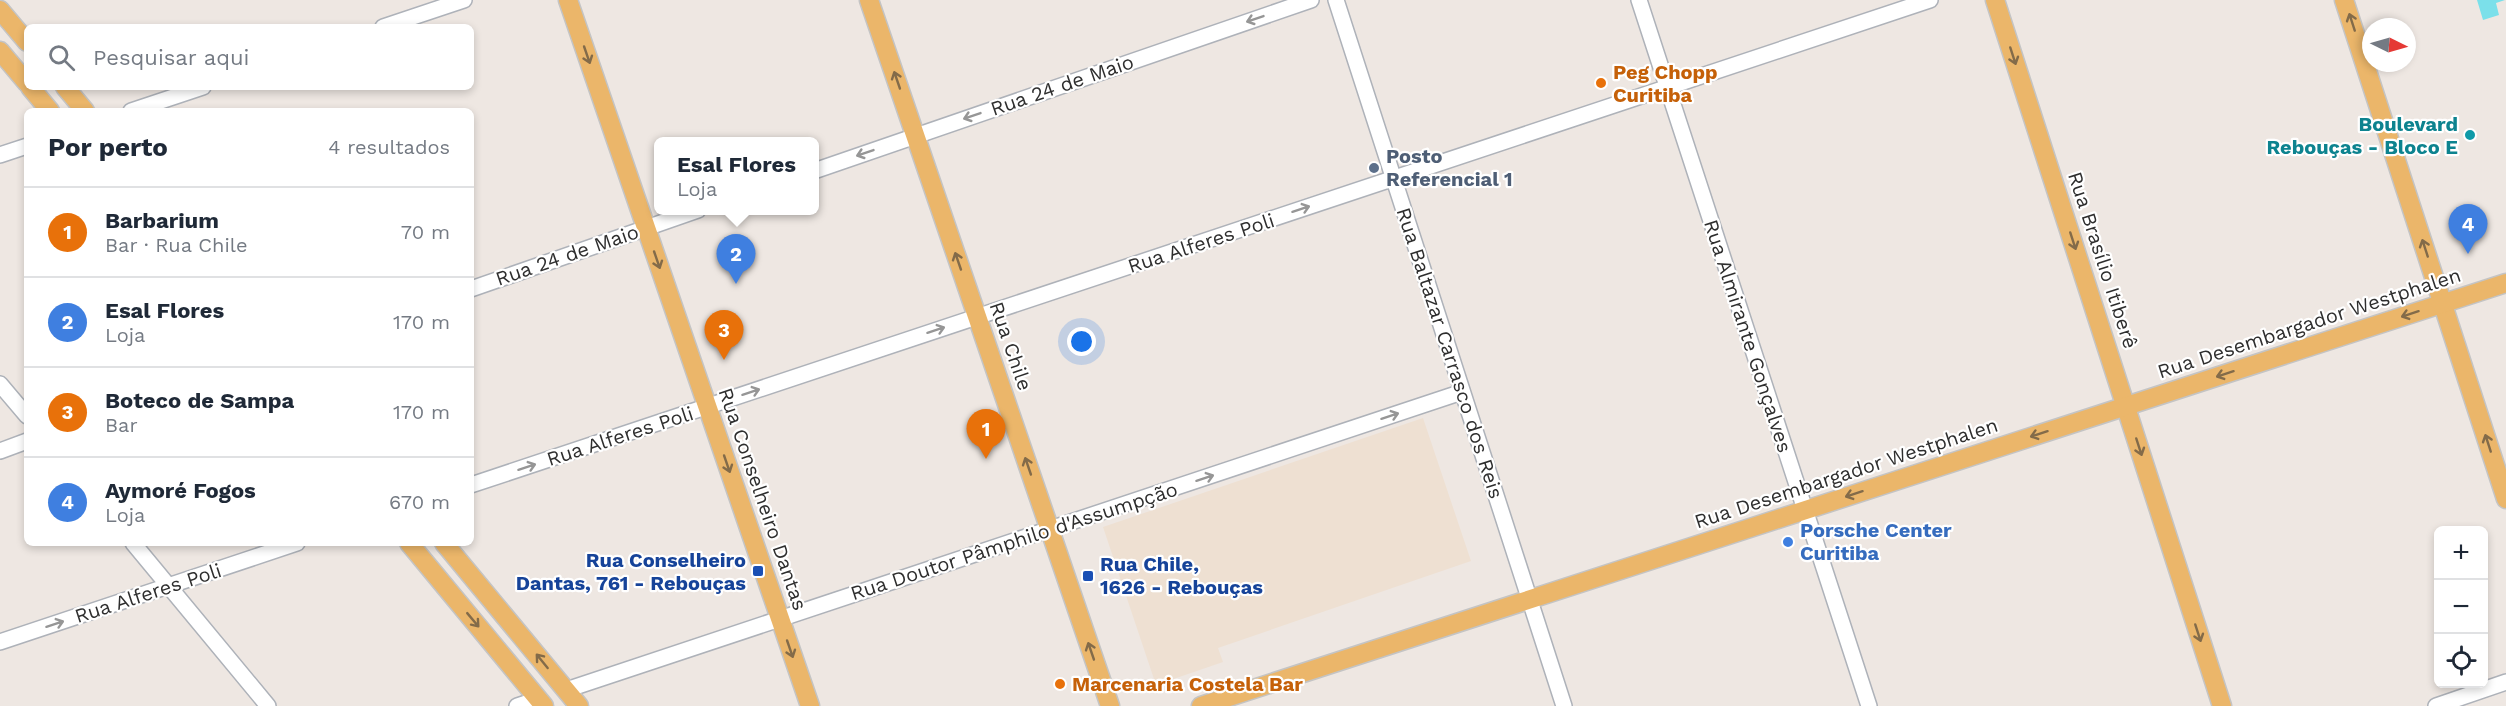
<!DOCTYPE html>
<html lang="pt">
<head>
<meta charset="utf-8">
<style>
  body { margin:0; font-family:"Work Sans",sans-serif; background:#f6f6f7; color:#1f2937 }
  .controls { position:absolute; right:18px; bottom:18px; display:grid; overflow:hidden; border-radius:9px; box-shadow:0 3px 9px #0003 }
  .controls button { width:54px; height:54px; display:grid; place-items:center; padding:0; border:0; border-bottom:2px solid #e0e1e3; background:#fff; color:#1f2937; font:30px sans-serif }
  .compass { position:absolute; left:2362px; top:18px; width:54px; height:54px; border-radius:50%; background:#fff; box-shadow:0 3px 9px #0003; rotate:95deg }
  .you { position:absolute; left:1082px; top:342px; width:21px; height:21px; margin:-15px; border:4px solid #fff; border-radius:50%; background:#1a73e8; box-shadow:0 0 0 9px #1a73e833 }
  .badge { display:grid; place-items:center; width:39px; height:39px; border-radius:50%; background:#111827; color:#fff; font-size:20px; font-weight:700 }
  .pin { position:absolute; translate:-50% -50px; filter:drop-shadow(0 2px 3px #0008) }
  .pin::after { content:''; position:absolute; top:32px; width:21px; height:18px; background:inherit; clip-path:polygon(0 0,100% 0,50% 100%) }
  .popup { position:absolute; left:654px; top:137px; width:165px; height:78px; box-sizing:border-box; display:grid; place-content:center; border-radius:9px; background:#fff; filter:drop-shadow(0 2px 4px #0005); font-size:20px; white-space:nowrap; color:#747a83 }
  .popup b { font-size:22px; color:#1f2937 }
  .popup::after { content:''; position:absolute; left:50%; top:100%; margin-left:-12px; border:12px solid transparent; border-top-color:#fff }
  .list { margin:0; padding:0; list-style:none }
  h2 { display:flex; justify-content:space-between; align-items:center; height:78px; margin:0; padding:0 24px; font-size:26px }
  h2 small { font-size:20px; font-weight:400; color:#747a83 }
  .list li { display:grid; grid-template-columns:39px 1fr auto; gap:18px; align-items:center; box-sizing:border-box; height:90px; padding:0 24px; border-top:2px solid #e0e1e3 }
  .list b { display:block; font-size:22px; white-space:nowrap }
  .list p { margin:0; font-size:20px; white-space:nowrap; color:#747a83 }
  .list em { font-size:20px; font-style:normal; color:#747a83 }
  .icon { flex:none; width:33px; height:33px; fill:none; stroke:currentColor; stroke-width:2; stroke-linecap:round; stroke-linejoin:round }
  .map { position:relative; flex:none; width:2506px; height:706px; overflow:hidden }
  .search { position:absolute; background:#fff; box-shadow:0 3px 9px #0003; left:24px; top:24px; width:450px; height:66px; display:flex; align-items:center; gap:15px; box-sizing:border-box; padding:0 21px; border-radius:9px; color:#747a83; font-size:22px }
  .panel { position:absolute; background:#fff; box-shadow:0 3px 9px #0003; left:24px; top:108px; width:450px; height:438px; border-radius:9px }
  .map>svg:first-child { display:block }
  .education { fill:#eee0d2 }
  .water { fill:#7be0ea }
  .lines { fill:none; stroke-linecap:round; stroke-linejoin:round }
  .minor-casing { stroke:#aeb2b9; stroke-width:18 }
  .major-casing { stroke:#c4c4c4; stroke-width:21 }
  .minor { stroke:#fff; stroke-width:15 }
  .major { stroke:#ebb66a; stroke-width:18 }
  .oneway { stroke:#969696 }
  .oneway2 { stroke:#836b49 }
  .food-dot { fill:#e8710a; stroke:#fff; stroke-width:2 }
  .culture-dot { fill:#0f9aa8; stroke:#fff; stroke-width:2 }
  .service-dot { fill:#5c6f8a; stroke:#fff; stroke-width:2 }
  .shop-dot { fill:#3f7fe0; stroke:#fff; stroke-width:2 }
  .transit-dot { fill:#1a4fb4; stroke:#fff; stroke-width:2 }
  .labels { text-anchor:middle; stroke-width:4.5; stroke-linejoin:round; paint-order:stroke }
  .food-label { font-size:20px; font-weight:bold; fill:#c56008; stroke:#fff; text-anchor:start }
  .street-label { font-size:20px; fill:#2e2e2e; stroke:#fff }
  .culture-label { font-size:20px; font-weight:bold; fill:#0d838f; stroke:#fff; text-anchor:end }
  .service-label { font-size:20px; font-weight:bold; fill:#4e5e75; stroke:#fff; text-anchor:start }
  .shop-label { font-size:20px; font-weight:bold; fill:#366cbe; stroke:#fff; text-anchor:start }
  .transit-label { font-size:20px; font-weight:bold; fill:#164399; stroke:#fff; text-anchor:end }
</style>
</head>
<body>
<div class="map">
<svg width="2506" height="706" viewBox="0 0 2506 706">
  <rect width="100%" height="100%" fill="#eee7e2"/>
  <polygon class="education" points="1423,418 1471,561 1218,648 1223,662 1156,685 1103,527"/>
  <polygon class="water" points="2477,0 2505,0 2496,3 2499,15 2483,20"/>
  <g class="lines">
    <defs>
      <g id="minor">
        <polyline points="1336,0 1564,706"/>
        <polyline points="1639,0 1869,706"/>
        <polyline points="383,27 464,0"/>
        <polyline points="131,111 203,87"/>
        <polyline points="0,155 27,146"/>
        <polyline points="814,171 1311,0"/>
        <polyline points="471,289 698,210"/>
        <polyline points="0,384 27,416"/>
        <polyline points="0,451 27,441"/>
        <polyline points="471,485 1930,0"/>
        <polyline points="133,543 268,706"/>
        <polyline points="0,642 297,543"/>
        <polyline points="566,690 1462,392"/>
        <polyline points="517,706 538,699"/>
        <polyline points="2436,706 2506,682"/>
      </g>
      <g id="major">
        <polyline points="568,0 810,706"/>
        <polyline points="869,0 1110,706"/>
        <polyline points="1995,0 2222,706"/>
        <polyline points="2344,0 2506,499"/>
        <polyline points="0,10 27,42"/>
        <polyline points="0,51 27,83"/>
        <polyline points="30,87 50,111"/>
        <polyline points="65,87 85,111"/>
        <polyline points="409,543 544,706"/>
        <polyline points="444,543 579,706"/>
        <polyline points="1201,706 2506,283"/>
      </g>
    </defs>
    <use href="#minor" class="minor-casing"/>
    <use href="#major" class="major-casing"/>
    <use href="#minor" class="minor"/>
    <use href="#major" class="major"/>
  </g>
  <defs><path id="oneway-shaft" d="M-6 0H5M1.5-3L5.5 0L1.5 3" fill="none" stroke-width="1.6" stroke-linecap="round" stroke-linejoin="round" transform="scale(1.5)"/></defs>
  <g class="oneway">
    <use href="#oneway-shaft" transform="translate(1255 19) rotate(161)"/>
    <use href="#oneway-shaft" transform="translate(972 116) rotate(161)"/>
    <use href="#oneway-shaft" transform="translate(865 153) rotate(161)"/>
    <use href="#oneway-shaft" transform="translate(1301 209) rotate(-18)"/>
    <use href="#oneway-shaft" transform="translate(936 330) rotate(-18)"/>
    <use href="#oneway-shaft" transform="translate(751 392) rotate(-18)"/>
    <use href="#oneway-shaft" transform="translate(1390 416) rotate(-18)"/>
    <use href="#oneway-shaft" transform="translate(527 467) rotate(-18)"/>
    <use href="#oneway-shaft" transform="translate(1205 478) rotate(-18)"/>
    <use href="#oneway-shaft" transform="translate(55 624) rotate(-18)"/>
  </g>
  <g class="oneway2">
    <use href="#oneway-shaft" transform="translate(2352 22) rotate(-108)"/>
    <use href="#oneway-shaft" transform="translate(587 55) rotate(71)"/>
    <use href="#oneway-shaft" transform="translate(2013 56) rotate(72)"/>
    <use href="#oneway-shaft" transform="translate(897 80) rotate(-109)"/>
    <use href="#oneway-shaft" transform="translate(2073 241) rotate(72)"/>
    <use href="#oneway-shaft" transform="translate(2425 248) rotate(-108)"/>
    <use href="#oneway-shaft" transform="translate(657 260) rotate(71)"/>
    <use href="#oneway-shaft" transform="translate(958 261) rotate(-109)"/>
    <use href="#oneway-shaft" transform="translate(2410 314) rotate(162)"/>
    <use href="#oneway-shaft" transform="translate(2225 374) rotate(162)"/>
    <use href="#oneway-shaft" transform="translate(2039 434) rotate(162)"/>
    <use href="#oneway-shaft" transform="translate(2488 443) rotate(-108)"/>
    <use href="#oneway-shaft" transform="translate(2139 447) rotate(72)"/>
    <use href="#oneway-shaft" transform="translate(727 464) rotate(71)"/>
    <use href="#oneway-shaft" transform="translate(1028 466) rotate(-109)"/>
    <use href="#oneway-shaft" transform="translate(1854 494) rotate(162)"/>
    <use href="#oneway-shaft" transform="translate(473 620) rotate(50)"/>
    <use href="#oneway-shaft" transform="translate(2198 633) rotate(72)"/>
    <use href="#oneway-shaft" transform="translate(790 649) rotate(71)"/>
    <use href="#oneway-shaft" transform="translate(1091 651) rotate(-109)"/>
    <use href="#oneway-shaft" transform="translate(542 661) rotate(-129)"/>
  </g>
  <g class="food-dot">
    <circle cx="1601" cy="83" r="6"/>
    <circle cx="1060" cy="684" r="6"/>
  </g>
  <circle class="culture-dot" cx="2470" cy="135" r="6"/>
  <circle class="service-dot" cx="1374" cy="168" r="6"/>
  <circle class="shop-dot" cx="1788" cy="542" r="6"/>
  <g class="transit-dot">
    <rect x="752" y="565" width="12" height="12" rx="3"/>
    <rect x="1082" y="570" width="12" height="12" rx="3"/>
  </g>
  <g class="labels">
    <g class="food-label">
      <text x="1613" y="79">Peg Chopp<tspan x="1613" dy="23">Curitiba</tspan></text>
      <text x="1072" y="691">Marcenaria Costela Bar</text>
    </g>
    <g class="street-label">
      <text transform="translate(1062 85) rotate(-19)" y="7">Rua 24 de Maio</text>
      <text transform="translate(1201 243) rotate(-18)" y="7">Rua Alferes Poli</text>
      <text transform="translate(567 255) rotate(-19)" y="7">Rua 24 de Maio</text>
      <text transform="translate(2103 260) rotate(72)" y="7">Rua Brasílio Itiberê</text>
      <text transform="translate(2309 323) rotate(-18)" y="7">Rua Desembargador Westphalen</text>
      <text transform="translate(1748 336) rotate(72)" y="7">Rua Almirante Gonçalves</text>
      <text transform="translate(1011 346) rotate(71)" y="7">Rua Chile</text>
      <text transform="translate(1450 353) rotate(72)" y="7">Rua Baltazar Carrasco dos Reis</text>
      <text transform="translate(620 436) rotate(-18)" y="7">Rua Alferes Poli</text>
      <text transform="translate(1846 473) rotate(-18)" y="7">Rua Desembargador Westphalen</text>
      <text transform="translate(763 499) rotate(71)" y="7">Rua Conselheiro Dantas</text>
      <text transform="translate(1014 541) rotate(-18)" y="7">Rua Doutor Pâmphilo d'Assumpção</text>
      <text transform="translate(148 593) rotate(-18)" y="7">Rua Alferes Poli</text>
    </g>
    <g class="culture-label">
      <text x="2458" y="131">Boulevard<tspan x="2458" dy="23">Rebouças - Bloco E</tspan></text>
    </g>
    <g class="service-label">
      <text x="1386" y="163">Posto<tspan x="1386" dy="23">Referencial 1</tspan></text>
    </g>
    <g class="shop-label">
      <text x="1800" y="537">Porsche Center<tspan x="1800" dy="23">Curitiba</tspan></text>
    </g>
    <g class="transit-label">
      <text x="746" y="567">Rua Conselheiro<tspan x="746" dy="23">Dantas, 761 - Rebouças</tspan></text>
      <text x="1100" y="571" text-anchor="start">Rua Chile,<tspan x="1100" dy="23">1626 - Rebouças</tspan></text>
    </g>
  </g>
</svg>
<div class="controls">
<button>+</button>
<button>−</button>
<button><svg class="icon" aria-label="locate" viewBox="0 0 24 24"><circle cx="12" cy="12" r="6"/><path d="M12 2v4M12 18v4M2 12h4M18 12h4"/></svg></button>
</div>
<svg class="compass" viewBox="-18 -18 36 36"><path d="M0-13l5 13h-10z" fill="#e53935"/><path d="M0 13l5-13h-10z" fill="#747a83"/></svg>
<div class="you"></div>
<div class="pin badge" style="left:986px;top:459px;background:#e8710a">1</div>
<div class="pin badge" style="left:736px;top:284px;background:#3f7fe0">2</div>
<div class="popup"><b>Esal Flores</b>Loja</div>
<div class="pin badge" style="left:724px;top:360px;background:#e8710a">3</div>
<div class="pin badge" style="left:2468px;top:254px;background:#3f7fe0">4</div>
<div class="search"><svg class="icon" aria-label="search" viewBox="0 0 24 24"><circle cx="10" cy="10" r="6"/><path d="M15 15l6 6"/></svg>Pesquisar aqui</div>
<section class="panel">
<h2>Por perto<small>4 resultados</small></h2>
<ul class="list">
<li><span class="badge" style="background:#e8710a">1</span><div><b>Barbarium</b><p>Bar · Rua Chile</p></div><em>70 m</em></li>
<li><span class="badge" style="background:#3f7fe0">2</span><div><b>Esal Flores</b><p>Loja</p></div><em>170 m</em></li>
<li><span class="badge" style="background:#e8710a">3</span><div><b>Boteco de Sampa</b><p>Bar</p></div><em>170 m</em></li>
<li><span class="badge" style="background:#3f7fe0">4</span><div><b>Aymoré Fogos</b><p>Loja</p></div><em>670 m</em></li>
</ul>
</section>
</div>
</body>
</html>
